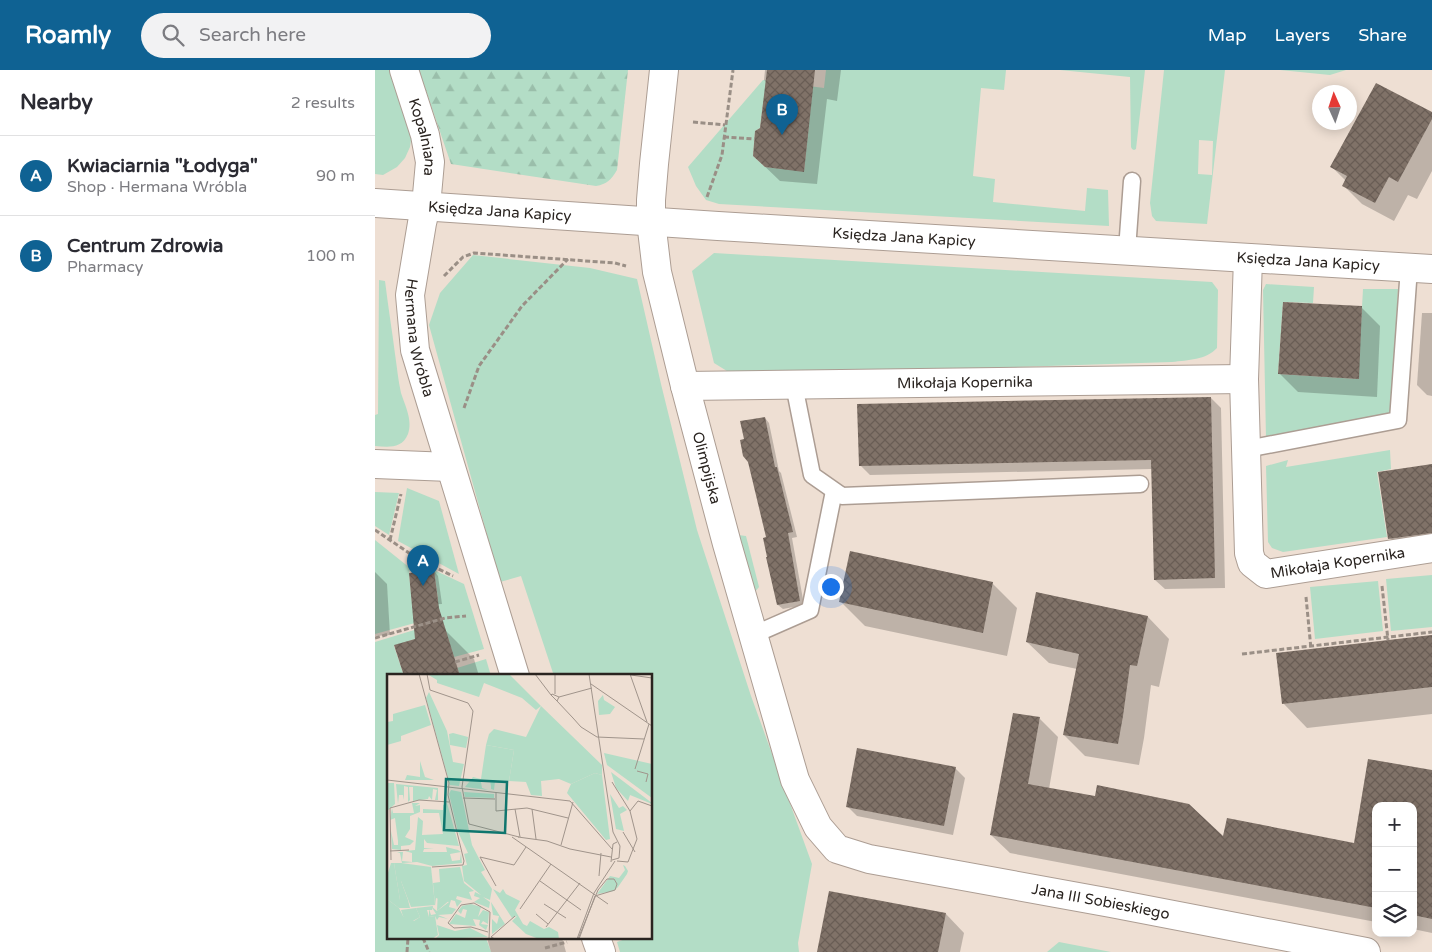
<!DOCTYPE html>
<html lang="en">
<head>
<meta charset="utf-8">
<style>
  body { margin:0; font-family:"Varela Round",sans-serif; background:#f2f2f3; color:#2b2b33 }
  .controls { position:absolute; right:15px; bottom:15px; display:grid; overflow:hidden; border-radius:10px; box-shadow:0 2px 12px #0003 }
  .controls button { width:45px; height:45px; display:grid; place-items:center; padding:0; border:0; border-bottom:1px solid #e1e1e2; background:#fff; color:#2b2b33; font:25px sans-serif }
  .compass { position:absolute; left:937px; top:15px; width:45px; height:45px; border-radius:50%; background:#fff; box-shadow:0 2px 12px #0003; rotate:357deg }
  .you { position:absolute; left:455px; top:516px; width:18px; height:18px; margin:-12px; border:4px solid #fff; border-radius:50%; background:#1a73e8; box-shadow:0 0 0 8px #1a73e833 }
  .badge { display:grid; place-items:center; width:32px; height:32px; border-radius:50%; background:#0f6293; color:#fff; font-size:16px; font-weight:700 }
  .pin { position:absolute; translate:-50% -41px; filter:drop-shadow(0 1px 2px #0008) }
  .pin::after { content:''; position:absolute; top:26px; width:18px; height:15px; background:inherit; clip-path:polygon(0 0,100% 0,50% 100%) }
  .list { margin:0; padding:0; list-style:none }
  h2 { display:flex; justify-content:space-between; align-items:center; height:65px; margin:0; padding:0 20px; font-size:21px }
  h2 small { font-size:16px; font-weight:400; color:#7c7c81 }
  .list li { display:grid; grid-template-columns:32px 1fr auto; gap:15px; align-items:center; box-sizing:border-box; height:80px; padding:0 20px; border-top:1px solid #e1e1e2 }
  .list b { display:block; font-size:19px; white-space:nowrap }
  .list p { margin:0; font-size:16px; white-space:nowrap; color:#7c7c81 }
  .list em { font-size:16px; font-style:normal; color:#7c7c81 }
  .icon { flex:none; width:28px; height:28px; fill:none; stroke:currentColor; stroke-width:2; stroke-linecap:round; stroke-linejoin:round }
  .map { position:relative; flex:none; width:1057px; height:882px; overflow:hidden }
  header { display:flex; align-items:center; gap:30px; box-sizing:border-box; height:70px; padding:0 25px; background:#0f6293; color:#fff }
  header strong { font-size:24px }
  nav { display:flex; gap:28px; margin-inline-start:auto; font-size:18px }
  .search { width:350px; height:45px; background:#f2f2f3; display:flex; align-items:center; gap:12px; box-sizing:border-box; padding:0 18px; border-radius:28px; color:#7c7c81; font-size:19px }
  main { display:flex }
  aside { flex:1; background:#fff }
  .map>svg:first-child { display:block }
  .grass { fill:#b3ddc6; fill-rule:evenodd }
  .forest { fill:url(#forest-firs) }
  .shadow { fill:#0003 }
  .building { fill:url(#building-cross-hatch) }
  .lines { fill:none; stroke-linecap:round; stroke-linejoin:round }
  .service-casing { stroke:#ac9d93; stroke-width:19 }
  .minor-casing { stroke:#ac9d93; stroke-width:30 }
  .tertiary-casing { stroke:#ac9d93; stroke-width:30 }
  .path { stroke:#9a8f86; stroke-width:3; stroke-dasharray:5 2.5; stroke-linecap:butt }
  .service { stroke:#fff; stroke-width:16 }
  .minor { stroke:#fff; stroke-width:28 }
  .tertiary { stroke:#fff; stroke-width:28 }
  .labels { text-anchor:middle; stroke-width:4; stroke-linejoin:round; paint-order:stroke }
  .street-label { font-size:15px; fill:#2a2420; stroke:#fff }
  .inset-road { fill:none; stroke:#a0948b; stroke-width:1 }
  .view { fill:#0f766e; fill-opacity:0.15; stroke:#0f766e; stroke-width:2.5 }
  .inset-edge { fill:none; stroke:#2a2420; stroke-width:2.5 }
</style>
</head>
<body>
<header>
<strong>Roamly</strong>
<div class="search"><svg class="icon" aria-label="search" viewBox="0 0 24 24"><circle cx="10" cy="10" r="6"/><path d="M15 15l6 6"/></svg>Search here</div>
<nav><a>Map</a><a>Layers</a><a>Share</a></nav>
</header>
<main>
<aside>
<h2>Nearby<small>2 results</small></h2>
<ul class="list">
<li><span class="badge">A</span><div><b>Kwiaciarnia &quot;Łodyga&quot;</b><p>Shop · Hermana Wróbla</p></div><em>90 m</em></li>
<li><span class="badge">B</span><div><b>Centrum Zdrowia</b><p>Pharmacy</p></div><em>100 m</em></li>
</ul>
</aside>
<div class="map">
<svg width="1057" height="882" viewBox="0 0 1057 882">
  <defs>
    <pattern id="forest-firs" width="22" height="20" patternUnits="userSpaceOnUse" patternTransform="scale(1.25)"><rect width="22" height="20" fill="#b3ddc6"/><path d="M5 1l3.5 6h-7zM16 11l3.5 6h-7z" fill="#9abeaa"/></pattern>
    <pattern id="building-cross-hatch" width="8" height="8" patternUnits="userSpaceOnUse" patternTransform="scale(1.25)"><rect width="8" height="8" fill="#807268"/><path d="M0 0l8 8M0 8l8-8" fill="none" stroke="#695d55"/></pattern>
  </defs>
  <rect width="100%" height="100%" fill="#eedfd3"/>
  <g class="grass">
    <polygon points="0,0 15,0 37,63 35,77 30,88 22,97 8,105 0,104"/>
    <path d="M 451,0 L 631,0 L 629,20 L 606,18 L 598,106 L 620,109 L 618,132 L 710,141 L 712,118 L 733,120 L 734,156 L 344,134 L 331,130 L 321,116 L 313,97 L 388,10 L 449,18 ZM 388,34 L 429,39 L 434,54 L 429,101 L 390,97 L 378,86 L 380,61 L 385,58 Z"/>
    <polygon points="685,0 770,0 761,79 759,80 757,79 756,77 755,7"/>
    <path d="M 789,0 L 850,0 L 832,154 L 781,151 L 777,146 L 775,133 ZM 824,70 L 838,71 L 837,105 L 823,104 Z"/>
    <polygon points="905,0 971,0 955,5"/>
    <path d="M 339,183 L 837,212 L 843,220 L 842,278 C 831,290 813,290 797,292 L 360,306 L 339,293 L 317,201 Z"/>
    <polygon points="98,185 215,198 262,209 286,314 322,460 376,626 437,794 423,873 424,882 245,882 242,872 253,868 276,868 276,606 179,606 146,506 125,512 54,255 65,223"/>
    <path d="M 4,210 L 10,211 C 13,236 17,260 20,284 C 22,297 23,310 26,323 C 30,335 38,351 33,364 C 27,379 13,377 0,376 L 0,345 L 3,344 Z"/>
    <polygon points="891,214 939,217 938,233 908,232 903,304 983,309 988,219 1023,219 1017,337 1013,344 891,368 888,220"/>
    <polygon points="1015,380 1016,399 1002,402 1012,467 908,482 897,478 893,472 891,396 913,390 911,397"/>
    <polygon points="32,418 64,431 84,504 23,471"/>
    <polygon points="0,422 24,423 14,465 0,456"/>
    <polygon points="363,465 371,466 384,517 379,523"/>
    <polygon points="0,470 35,498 34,503 37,532 63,529 59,500 89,514 109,579 79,587 70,559 19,576 29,606 14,606 14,868 111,868 116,882 0,882 0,572 59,554 58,548 0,564"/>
    <polygon points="1057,505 1057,557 1016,561 1011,509"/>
    <polygon points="1003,511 1008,561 940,569 935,517"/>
    <polygon points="111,589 116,606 85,606 82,598"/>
    <polygon points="684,872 736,882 672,882"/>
  </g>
  <path class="forest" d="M 44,0 L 253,0 L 242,100 C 236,110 232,114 221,116 L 76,94 Z"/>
  <g class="shadow">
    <polygon points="390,0 466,0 462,31 452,29 442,114 405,111 379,86 386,59 391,12 389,10"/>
    <polygon points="1057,44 1057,101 1042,129 1033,125 1019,151 987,134 969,116 971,111 957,97"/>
    <polygon points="987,238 1005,256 1002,327 923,322 905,304"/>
    <polygon points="1047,243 1057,243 1057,326 1052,325 1042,315"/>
    <polygon points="836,328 846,338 850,518 790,519 780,510 777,399 495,405 485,395"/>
    <polygon points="390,348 394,353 404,401 406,403 422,467 417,468 429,535 408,539 403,535 393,468 370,370"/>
    <polygon points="1057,395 1057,476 1027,480 1015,468"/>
    <polygon points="59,501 63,506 67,534 43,535"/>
    <polygon points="0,502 12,514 15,565 0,566"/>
    <polygon points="617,513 642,538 632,586 490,556 465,531"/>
    <polygon points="773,547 794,569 784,617 776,615 769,668 764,695 710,686 689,665 702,599 674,593 652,572"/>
    <polygon points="70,560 99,589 104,606 30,606"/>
    <polygon points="1057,567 1057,644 932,658 908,633"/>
    <polygon points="665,649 683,667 674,719 849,769 980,775 994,690 1057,701 1057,863 1038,859 1038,736 1001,736 1001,852 635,783 616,765"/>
    <polygon points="580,698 590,708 578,765 482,746 472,736"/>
    <polygon points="571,844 589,863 585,882 443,882"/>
    <polygon points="112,868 187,868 191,882 116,882"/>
  </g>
  <g class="building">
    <polygon points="392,0 440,0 429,102 390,97 378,86 380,61 385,58"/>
    <polygon points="1001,13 1057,42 1057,49 1023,112 1014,107 1000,133 967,116 972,106 955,97"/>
    <polygon points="908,232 987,236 984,309 903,304"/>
    <polygon points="836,327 840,508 779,510 776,390 484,396 482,334"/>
    <polygon points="390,347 400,397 402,397 418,462 413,463 425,531 402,535 391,487 392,487 388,468 391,467 373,392 368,386 365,370 369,369 365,351"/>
    <polygon points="1057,394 1057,463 1013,469 1003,402"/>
    <polygon points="475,481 618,512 608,563 464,532"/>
    <polygon points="59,500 64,538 85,606 29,606 19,575 40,569 34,503"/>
    <polygon points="661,522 773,546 762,596 755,595 748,646 743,674 688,665 704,584 651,572"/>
    <polygon points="1057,565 1057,617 907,634 901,583"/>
    <polygon points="638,643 665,647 653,714 720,726 722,715 814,734 848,766 852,748 979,773 993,689 1057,700 1057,849 1038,845 1038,736 1001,736 1001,838 615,765"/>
    <polygon points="482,678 581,697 569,756 471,737"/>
    <polygon points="454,821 571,843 563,882 442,882"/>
  </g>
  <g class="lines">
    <defs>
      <g id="service">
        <polyline points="752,180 757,111"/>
        <polyline points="419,315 437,405 467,426 765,414"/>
        <polyline points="872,379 1023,350 1034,198"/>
        <polyline points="378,565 435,540 459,421"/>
      </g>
      <g id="minor">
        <path id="s1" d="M 29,0 L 50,65 L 55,92 L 51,136 L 47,153 L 35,225 L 40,280 L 140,606"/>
        <path id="s2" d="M 289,0 L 279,94 L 276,130 L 276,151 L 282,202 L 310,316 L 352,474 L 420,710 L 443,757 L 462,779 L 494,789 L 736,833 L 991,882"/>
        <path id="s3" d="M 873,188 L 869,309 L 874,483 L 877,493 L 891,504 L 1057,478"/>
        <path id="s4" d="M 310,316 L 869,309"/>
        <polyline points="0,394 75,397"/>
        <polyline points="221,868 226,882"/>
      </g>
      <g id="tertiary">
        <path id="s5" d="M 0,133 L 343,156 L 1057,199"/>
      </g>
    </defs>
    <use href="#service" class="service-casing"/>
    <use href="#minor" class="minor-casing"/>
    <use href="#tertiary" class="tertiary-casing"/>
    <g class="path">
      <polyline points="318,52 350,55"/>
      <polyline points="349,67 380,69"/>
      <polyline points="332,127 347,85 358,0"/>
      <polyline points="69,206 88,187 99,183 240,193 251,196"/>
      <polyline points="89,338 104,296 147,236 193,189"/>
      <polyline points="0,460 43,489 78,506"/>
      <polyline points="15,470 26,424"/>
      <polyline points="1007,516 1013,570"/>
      <polyline points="931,527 936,579"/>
      <polyline points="0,568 70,548 91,546"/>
      <polyline points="867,584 1057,562"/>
      <polyline points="80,592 104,585"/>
      <polyline points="48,868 54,882"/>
      <polyline points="170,878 192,872"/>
      <polyline points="32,882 33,868"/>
    </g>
    <use href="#service" class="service"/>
    <use href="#minor" class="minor"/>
    <use href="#tertiary" class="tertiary"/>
  </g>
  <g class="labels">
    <g class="street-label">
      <text dy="5" stroke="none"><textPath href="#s1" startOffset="70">Kopalniana</textPath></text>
      <text dy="5" stroke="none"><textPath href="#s5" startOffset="125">Księdza Jana Kapicy</textPath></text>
      <text dy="5" stroke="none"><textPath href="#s5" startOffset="530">Księdza Jana Kapicy</textPath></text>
      <text dy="5" stroke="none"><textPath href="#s5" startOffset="935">Księdza Jana Kapicy</textPath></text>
      <text dy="5" stroke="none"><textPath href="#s1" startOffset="274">Hermana Wróbla</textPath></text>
      <text dy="5" stroke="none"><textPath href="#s4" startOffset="280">Mikołaja Kopernika</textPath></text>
      <text dy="5" stroke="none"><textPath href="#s2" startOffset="405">Olimpijska</textPath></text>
      <text dy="5" stroke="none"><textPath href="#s3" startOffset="396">Mikołaja Kopernika</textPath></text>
      <text dy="5" stroke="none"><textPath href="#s2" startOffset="1080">Jana III Sobieskiego</textPath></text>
    </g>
  </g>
  <g transform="translate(12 604)">
    <rect width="265" height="265" fill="#eedfd3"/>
    <path d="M 40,0 L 122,0 L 154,32 L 149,36 L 135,24 L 97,9 L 92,23 L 50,9 L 50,6 ZM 216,21 L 217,26 L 228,33 L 223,40 L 212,41 L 211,27 ZM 38,31 L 44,51 L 14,62 L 14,67 L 0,71 L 0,48 L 6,47 L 6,40 ZM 66,59 L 81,63 L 79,74 L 63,71 L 62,60 ZM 99,71 L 127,76 L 122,107 L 108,107 L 107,116 L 104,115 L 104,107 L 103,112 L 103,108 L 94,108 L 95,114 L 101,116 L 78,113 L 86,103 L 94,105 ZM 33,87 L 38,103 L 47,106 L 18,106 L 20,101 L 33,103 ZM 224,98 L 265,129 L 265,130 L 243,121 L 241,127 L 229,114 ZM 0,109 L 7,109 L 8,130 L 0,137 ZM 9,110 L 51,114 L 51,126 L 48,126 L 50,116 L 46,115 L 45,126 L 42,122 L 41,125 L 26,127 L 26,113 L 22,113 L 23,126 L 21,128 L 21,113 L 17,112 L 17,126 L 16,121 L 12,121 L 11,130 ZM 64,116 L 74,118 L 85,171 L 98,196 L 94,198 L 105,215 L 103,226 L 96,223 L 103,228 L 102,234 L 87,228 L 93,224 L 87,222 L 88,218 L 94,221 L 77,207 L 75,192 L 80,191 L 75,172 L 77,180 L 81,179 L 71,158 L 62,120 ZM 77,118 L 107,120 L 107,124 L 78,123 ZM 25,129 L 33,129 L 28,132 L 33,131 L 33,138 L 23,142 L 23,155 L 18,163 L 27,167 L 23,171 L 14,172 L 14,176 L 5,175 L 4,157 L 7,171 L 11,171 L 11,167 L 8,144 L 3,146 L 5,134 L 6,139 L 27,139 ZM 60,129 L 72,172 L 40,169 L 37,165 L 37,174 L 47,174 L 37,175 L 36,178 L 60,178 L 59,173 L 71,176 L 74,178 L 63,180 L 65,187 L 73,186 L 74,179 L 75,189 L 45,192 L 30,188 L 15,189 L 13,179 L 10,178 L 16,178 L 15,187 L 25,188 L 25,179 L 18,177 L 28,176 L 31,143 L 36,147 L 35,161 L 56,160 L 52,139 L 36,139 L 36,135 L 56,136 L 56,131 ZM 4,189 L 7,189 L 13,226 L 21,226 L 23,234 L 12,234 L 0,225 L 0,202 ZM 236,191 L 238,192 L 241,197 L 240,200 L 231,213 L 227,217 L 210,220 L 223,202 L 232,204 L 238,196 ZM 73,193 L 77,209 L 87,217 L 82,218 L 85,226 L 70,222 L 69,225 L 75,227 L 70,233 L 68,227 L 64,226 L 62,233 L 69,235 L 65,240 L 51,241 L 61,245 L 52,243 L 50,246 L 48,242 L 42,243 L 42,235 L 44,241 L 49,240 L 44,232 L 50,237 L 62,228 L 49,224 L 48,232 L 46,209 L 53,208 L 52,195 ZM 106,215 L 113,219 L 116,215 L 119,220 L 133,227 L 128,236 L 136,250 L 140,252 L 143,247 L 157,255 L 162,253 L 171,258 L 172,265 L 152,265 L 139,260 L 125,247 L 130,242 L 125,244 ZM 104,228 L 118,250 L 105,260 L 105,245 L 110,250 L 112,242 L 106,241 ZM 84,230 L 94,233 L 91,243 L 96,236 L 102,238 L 101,250 L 96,247 L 94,250 L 101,251 L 99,256 L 92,251 L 93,246 L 86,245 L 89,252 L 62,250 L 69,240 L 78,244 L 80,236 L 76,235 L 74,240 L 71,237 L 75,232 ZM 50,251 L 68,257 L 83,254 L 101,263 L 48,265 L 52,261 Z" fill="#b3ddc6"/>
    <path d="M 42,18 L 60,57 L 66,88 L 77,90 L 72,112 L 63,111 L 39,24 ZM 154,32 L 215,91 L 215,101 L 208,99 L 184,110 L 172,105 L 154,107 L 155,122 L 144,121 L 139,108 L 122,107 L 127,76 L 99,71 L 102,60 L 107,55 L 139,63 ZM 223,120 L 232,134 L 236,132 L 240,136 L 233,140 L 237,157 L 229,155 ZM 51,215 L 61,216 L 65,224 L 50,237 ZM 0,225 L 12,234 L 16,242 L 27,247 L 33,243 L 29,234 L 46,232 L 45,236 L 40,236 L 42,243 L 48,242 L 51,261 L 45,265 L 0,265 Z" fill="#b3ddc6"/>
    <path d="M 14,189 L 44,193 L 48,231 L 24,233 L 14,207 Z" fill="#b3ddc6"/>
    <path d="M 217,79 L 265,90 L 265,124 L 220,91 ZM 208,99 L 215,101 L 223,165 L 219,166 L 180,119 L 184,110 Z" fill="#b3ddc6"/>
    <path d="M 7,189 L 14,189 L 14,207 L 21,226 L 13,226 ZM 29,234 L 33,243 L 24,248 L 16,242 L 14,236 Z" fill="#b3ddc6"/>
    <path class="inset-road" d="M 32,0 L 62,109 L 61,121 L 77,187 L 76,191 L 45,193M 40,0 L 43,16 L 81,29 L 86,37 L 75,113 L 82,150 L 132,163M 148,0 L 164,21M 168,0 L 168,20M 202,0 L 226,158 L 233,172 L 232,184 L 225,186M 243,0 L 260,48M 244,1 L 265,4M 204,10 L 265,52M 172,23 L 205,14M 170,27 L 172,23 L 165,20 L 164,21 L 170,27 L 186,44 L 194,53 L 210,63 L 257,65M 248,95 L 262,50M 250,97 L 261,100 L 259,108M 0,106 L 183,127 L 225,175M 225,108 L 243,137 L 250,165 L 241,188 L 230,187M 109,119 L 109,137 L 140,134 L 181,144M 76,124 L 108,125M 128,135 L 133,163M 145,135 L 149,165M 243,137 L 251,127 L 265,132M 236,158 L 248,178M 125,163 L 221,230M 131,163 L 160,167 L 183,175 L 224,183M 174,171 L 186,128M 3,177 L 22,176M 4,186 L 3,134 L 32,126 L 62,128M 224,188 L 226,170 L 230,168M 212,202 L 214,179M 153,207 L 194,236M 109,212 L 93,183 L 127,191 L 139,173M 157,230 L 179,244M 133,235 L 164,190M 149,240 L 161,250M 159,253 L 193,209M 101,258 L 84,253 L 67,254 L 61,249 L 74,231 L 87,229 L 103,238 L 102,265M 108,265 L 104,263 L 128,242M 190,265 L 207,219 L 228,187M 191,265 L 211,216 L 220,205 L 227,205 L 230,210 L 228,216 L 208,222 L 192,265"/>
    <path class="view" d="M 59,105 L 120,108 L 118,159 L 57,156 Z"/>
    <rect width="265" height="265" class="inset-edge"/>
  </g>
</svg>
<div class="controls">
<button>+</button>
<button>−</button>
<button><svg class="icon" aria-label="layers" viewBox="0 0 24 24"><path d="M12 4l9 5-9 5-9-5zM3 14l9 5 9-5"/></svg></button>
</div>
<svg class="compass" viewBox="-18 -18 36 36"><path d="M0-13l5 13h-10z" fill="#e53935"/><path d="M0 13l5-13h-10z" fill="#7c7c81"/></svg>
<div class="you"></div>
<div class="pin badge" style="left:48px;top:516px">A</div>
<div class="pin badge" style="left:407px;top:65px">B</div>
</div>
</main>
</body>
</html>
